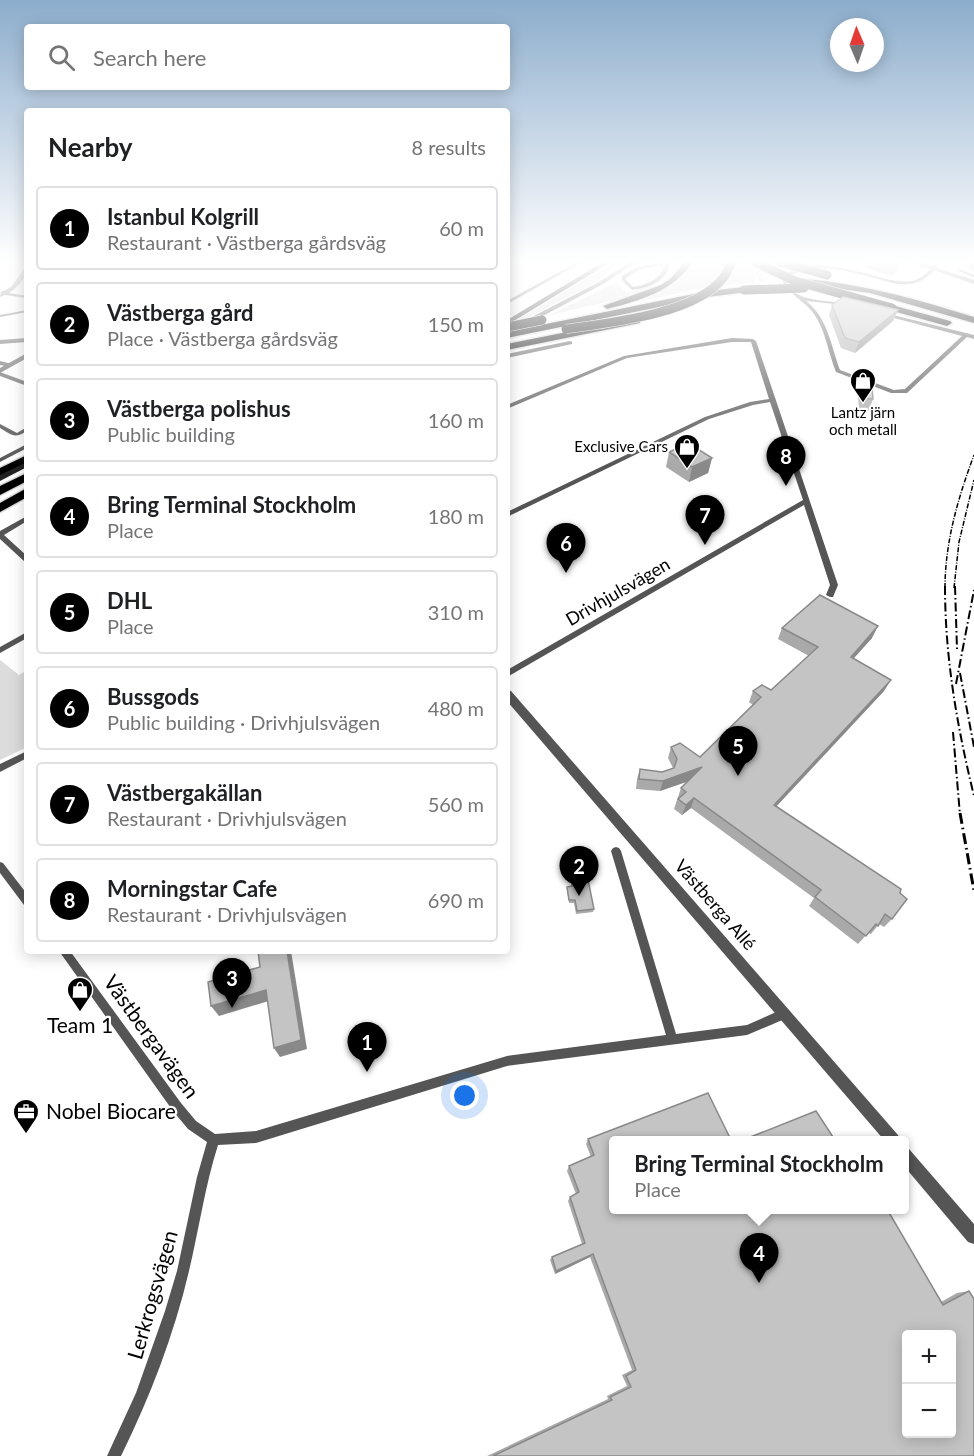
<!DOCTYPE html>
<html lang="en">
<head>
<meta charset="utf-8">
<style>
  body { margin:0; font-family:Lato,sans-serif; background:#f6f6f6; color:#202124 }
  .controls { position:absolute; right:18px; bottom:18px; display:grid; overflow:hidden; border-radius:6px; box-shadow:0 3px 15px #0003 }
  .controls button { width:54px; height:54px; display:grid; place-items:center; padding:0; border:0; border-bottom:2px solid #e0e0e0; background:#fff; color:#202124; font:30px sans-serif }
  .compass { position:absolute; left:830px; top:18px; width:54px; height:54px; border-radius:50%; background:#fff; box-shadow:0 3px 15px #0003; rotate:358deg }
  .you { position:absolute; left:465px; top:1096px; width:21px; height:21px; margin:-15px; border:4px solid #fff; border-radius:50%; background:#1a73e8; box-shadow:0 0 0 9px #1a73e833 }
  .badge { display:grid; place-items:center; width:39px; height:39px; border-radius:50%; background:#000; color:#fff; font-size:20px; font-weight:700 }
  .pin { position:absolute; translate:-50% -50px; filter:drop-shadow(0 2px 3px #0008) }
  .pin::after { content:''; position:absolute; top:32px; width:21px; height:18px; background:inherit; clip-path:polygon(0 0,100% 0,50% 100%) }
  .popup { position:absolute; left:609px; top:1136px; width:300px; height:78px; box-sizing:border-box; display:grid; place-content:center; border-radius:6px; background:#fff; filter:drop-shadow(0 2px 4px #0005); font-size:20px; white-space:nowrap; color:#757577 }
  .popup b { font-size:22px; color:#202124 }
  .popup::after { content:''; position:absolute; left:50%; top:100%; margin-left:-12px; border:12px solid transparent; border-top-color:#fff }
  .list { margin:0; padding:0; list-style:none }
  h2 { display:flex; justify-content:space-between; align-items:center; height:78px; margin:0; padding:0 24px; font-size:26px }
  h2 small { font-size:20px; font-weight:400; color:#757577 }
  .list li { display:grid; grid-template-columns:39px 1fr auto; gap:18px; align-items:center; box-sizing:border-box; height:84px; margin:0 12px 12px; padding:0 12px; border:2px solid #e0e0e0; border-radius:6px }
  .list b { display:block; font-size:22px; white-space:nowrap }
  .list p { margin:0; font-size:20px; white-space:nowrap; color:#757577 }
  .list em { font-size:20px; font-style:normal; color:#757577 }
  .icon { flex:none; width:33px; height:33px; fill:none; stroke:currentColor; stroke-width:2; stroke-linecap:round; stroke-linejoin:round }
  .map { position:relative; flex:none; width:974px; height:1456px; overflow:hidden }
  .search { position:absolute; background:#fff; box-shadow:0 3px 15px #0003; left:24px; top:24px; width:486px; height:66px; display:flex; align-items:center; gap:15px; box-sizing:border-box; padding:0 21px; border-radius:6px; color:#757577; font-size:22px }
  .panel { position:absolute; background:#fff; box-shadow:0 3px 15px #0003; left:24px; top:108px; width:486px; height:846px; border-radius:6px }
  .map>svg:first-child { display:block }
  .green { fill:#dcdcdc }
  .lines { fill:none; stroke-linecap:round; stroke-linejoin:round }
  .motorway-casing { stroke:#dbdbdb; stroke-width:3 }
  .minor { fill:#555; fill-rule:evenodd }
  .tertiary { fill:#555; fill-rule:evenodd }
  .secondary { fill:#222; fill-rule:evenodd }
  .motorway { fill:#000; fill-rule:evenodd }
  .tram { stroke:#000; stroke-width:1.5 }
  .rail-far2 { stroke:#000; stroke-width:1.5; stroke-dasharray:5 1.5 1 1.5; stroke-linecap:butt }
  .rail-far1 { stroke:#000; stroke-width:2; stroke-dasharray:9 3 1.5 3; stroke-linecap:butt }
  .rail { stroke:#000; stroke-width:3; stroke-dasharray:11 4 1.5 4; stroke-linecap:butt }
  .motorway-bridge-casing { stroke:#dbdbdb; stroke-width:10; stroke-linecap:butt }
  .motorway-bridge { stroke:#000; stroke-width:9 }
  .wall { fill:#a9a9a9 }
  .shaded-wall { fill:#898989 }
  .building { fill:#c4c4c4; stroke:#898989; stroke-width:1.5; fill-rule:evenodd }
  .labels { text-anchor:middle; stroke-width:4.5; stroke-linejoin:round; paint-order:stroke }
  .far-poi-label { font-size:15px; fill:#000; stroke:#fff }
  .street-label { font-size:18px; fill:#000; stroke:#fff }
  .near-poi-label { font-size:21px; fill:#000; stroke:#fff }
  .near-street-label { font-size:21px; fill:#000; stroke:#fff }
</style>
</head>
<body>
<div class="map">
<svg width="974" height="1456" viewBox="0 0 974 1456">
  <rect width="100%" height="100%" fill="#fff"/>
  <g class="green">
    <polygon points="618,262 625,262 606,273 596,282 522,321 512,323 602,269"/>
    <path d="M 695,262 L 756,262 L 765,281 L 759,282 L 755,271 L 753,270 L 756,282 L 708,287 L 603,309 C 634,301 677,293 695,262 Z"/>
    <polygon points="618,281 617,285 628,293 652,285 659,285 628,297 550,315"/>
    <polygon points="0,660 19,675 27,670 27,747 0,760"/>
  </g>
  <g class="lines">
    <defs>
      <g id="motorway">
        <path d="M 685,262 L 693,262 C 672,292 641,300 607,309 L 603,306 L 661,285 L 671,278 Z"/>
        <path d="M 806,279 C 864,284 919,300 974,317 L 974,323 L 870,293 L 803,284 L 802,282 Z"/>
        <polygon points="744,287 748,290 747,292 708,297 507,338 507,332 708,291"/>
        <polygon points="892,305 950,321 952,323 947,326 889,310 888,308"/>
        <polygon points="637,318 640,319 640,323 507,350 507,344"/>
        <polygon points="27,455 27,462 0,475 0,468"/>
        <polygon points="27,473 27,481 0,495 0,486"/>
        <polygon points="27,488 27,497 0,512 0,503"/>
      </g>
    </defs>
    <use href="#motorway" class="motorway-casing"/>
    <g class="minor">
      <polygon points="577,262 582,262 507,304 507,301"/>
      <path d="M 665,262 L 670,262 C 668,281 649,288 632,290 L 622,280 L 622,276 L 637,267 ZM 665,265 C 661,279 647,285 633,287 L 626,280 L 626,278 L 640,269 Z"/>
      <polygon points="972,262 974,262 973,266 974,272 968,266"/>
      <path d="M 819,265 C 832,266 844,268 856,271 C 872,274 896,284 912,281 C 921,279 928,272 934,265 L 938,266 C 930,276 920,284 907,284 C 897,285 888,282 879,279 C 848,271 817,261 787,277 C 786,302 826,300 844,303 L 846,304 L 844,305 L 806,301 C 828,318 831,346 840,370 L 894,390 L 905,389 L 962,336 L 883,315 L 883,313 L 885,313 L 974,335 L 974,339 L 967,337 L 907,393 L 891,393 L 836,372 C 828,353 826,331 814,314 C 805,301 789,295 782,280 L 783,275 C 795,269 806,266 819,265 Z"/>
      <path d="M 25,268 L 27,268 C 27,277 17,288 9,293 L 27,296 L 27,298 L 5,295 L 0,297 L 1,292 L 11,287 Z"/>
      <polygon points="27,310 27,312 0,317 0,315"/>
      <polygon points="27,338 27,342 0,344 0,340"/>
      <polygon points="732,338 753,339 756,341 838,585 833,597 830,597 826,595 830,585 804,505 507,677 507,670 803,500 770,402 753,405 709,419 507,517 507,512 705,417 750,402 769,399 751,342 732,342 627,358 509,408 507,409 507,405 624,356"/>
      <polygon points="570,341 572,342 572,344 507,358 507,354"/>
      <polygon points="0,361 12,364 13,365 10,367 0,365"/>
      <polygon points="0,372 27,382 27,386 0,376"/>
      <path d="M 0,424 L 17,433 L 27,427 L 27,431 C 14,439 12,435 0,428 Z"/>
      <polygon points="27,444 27,448 0,462 0,458"/>
      <polygon points="27,516 27,521 4,535 27,556 27,562 25,562 0,539 0,531"/>
      <polygon points="27,632 27,638 0,653 0,647"/>
      <polygon points="27,751 27,758 0,772 0,764"/>
      <path d="M 616,847 L 619,848 L 621,851 L 676,1034 L 747,1025 L 783,1009 L 787,1010 L 788,1014 L 787,1018 L 747,1035 L 507,1066 L 256,1143 L 218,1145 C 205,1186 199,1229 189,1271 C 174,1335 150,1397 121,1456 L 107,1456 L 136,1393 L 165,1311 L 177,1271 L 197,1177 L 207,1142 L 188,1129 L 173,1111 L 59,951 L 70,951 L 181,1103 L 196,1121 L 215,1134 L 256,1131 L 507,1056 L 666,1035 L 611,851 L 613,848 Z"/>
      <polygon points="0,862 3,863 27,894 27,906 24,905 0,873"/>
    </g>
    <g class="tertiary">
      <polygon points="630,262 637,262 603,284 507,335 507,330 599,282"/>
      <polygon points="910,262 919,262 974,280 974,284"/>
      <polygon points="27,353 27,358 0,373 0,368"/>
      <polygon points="507,690 511,691 898,1135 900,1140 884,1140 507,701"/>
      <polygon points="904,1147 909,1149 974,1224 974,1244 968,1242 904,1166"/>
    </g>
    <g class="secondary">
      <polygon points="603,262 611,262 507,325 507,320"/>
      <polygon points="27,460 27,467 0,481 0,474"/>
    </g>
    <use href="#motorway" class="motorway"/>
    <polyline class="tram" points="959,270 974,276"/>
    <g class="rail-far2">
      <path d="M 945,588 C 945,542 958,498 974,455"/>
      <polyline points="954,588 959,542 974,480"/>
    </g>
    <g class="rail-far1">
      <path d="M 945,586 C 945,658 957,726 974,796"/>
      <polyline points="955,586 957,649"/>
      <polyline points="960,673 974,747"/>
      <polyline points="956,684 974,590"/>
      <polyline points="953,732 960,815"/>
    </g>
    <polyline class="rail" points="960,813 974,891"/>
    <defs>
      <g id="motorway-bridge">
        <polyline points="755,262 795,281 892,308"/>
        <polyline points="780,262 827,275"/>
        <polyline points="744,290 804,288"/>
        <polyline points="507,327 542,320"/>
        <path d="M 566,329 C 608,323 696,314 723,278 C 727,274 729,267 732,262"/>
      </g>
    </defs>
    <use href="#motorway-bridge" class="motorway-bridge-casing"/>
    <use href="#motorway-bridge" class="motorway-bridge"/>
  </g>
  <g class="wall">
    <polygon points="865,262 899,262 897,270 892,276 863,267"/>
    <polygon points="832,305 898,310 893,321 855,353 841,348 829,315"/>
    <polygon points="862,386 873,399 869,410 859,409 858,397"/>
    <polygon points="669,452 712,458 708,473 689,482 666,467"/>
    <polygon points="782,628 872,638 853,659 884,691 776,807 892,919 884,927 879,924 871,934 868,933 858,944 809,906 814,898 691,808 682,815 674,809 681,788 688,781 660,791 636,789 637,779 640,769 662,772 673,768 668,758 671,747 700,757 753,705 749,702 753,691 771,690 809,656 778,639"/>
    <polygon points="571,877 594,909 593,912 576,914 574,903 569,903 567,890 567,887 571,886"/>
    <polygon points="588,1139 614,1140 941,1302 957,1293 969,1291 974,1456 487,1456 608,1399 607,1396 627,1386 622,1375 632,1370 590,1257 555,1274 550,1260 552,1257 582,1244 568,1201 570,1197 576,1194 567,1171 569,1166 591,1157 586,1144"/>
  </g>
  <g class="shaded-wall">
    <polygon points="898,262 899,262 897,270 892,276 896,266"/>
    <polygon points="898,310 893,321 855,353 859,342"/>
    <polygon points="712,458 708,473 689,482 692,467"/>
    <polygon points="878,626 872,638 845,668 851,657"/>
    <polygon points="891,680 884,691 768,815 774,805"/>
    <polygon points="702,767 698,778 660,791 663,781"/>
    <polygon points="694,798 691,808 682,815 686,805"/>
    <polygon points="287,951 291,951 307,1049 280,1057 274,1048"/>
    <polygon points="266,990 272,1000 219,1016 211,1006"/>
    <polygon points="593,1254 590,1257 555,1274 556,1271"/>
  </g>
  <g class="building">
    <polygon points="883,262 898,262 896,266"/>
    <polygon points="843,297 898,310 859,342 845,338 832,305"/>
    <polygon points="862,386 872,387 873,399 863,398"/>
    <polygon points="688,443 712,458 692,467 669,452"/>
    <polygon points="820,595 878,626 851,657 891,680 774,805 901,889 900,893 907,899 892,919 885,914 878,926 876,924 866,936 815,897 821,890 694,798 686,805 678,799 686,792 681,788 702,767 663,781 639,779 640,769 662,772 674,768 677,759 671,747 680,743 700,757 761,697 753,691 762,685 771,690 818,647 782,628"/>
    <polygon points="587,875 594,909 577,911 575,900 569,900 567,887 572,886 571,877"/>
    <polygon points="258,951 287,951 301,1040 274,1048 266,990 211,1006 208,982 260,967"/>
    <path d="M 708,1093 L 731,1140 L 614,1140 L 614,1209 L 887,1209 L 943,1305 L 969,1291 L 974,1299 L 974,1456 L 493,1456 L 612,1400 L 610,1397 L 631,1387 L 626,1376 L 636,1370 L 593,1254 L 556,1271 L 552,1257 L 585,1243 L 570,1197 L 579,1192 L 569,1166 L 594,1155 L 588,1139 ZM 906,1335 L 951,1335 L 951,1434 L 906,1434 Z"/>
    <polygon points="816,1111 835,1140 743,1140"/>
  </g>
  <linearGradient id="sky" x2="0" y2="1"><stop stop-color="#8cadcc"/><stop offset="0.56" stop-color="#fff"/><stop offset="1" stop-color="#fff" stop-opacity="0"/></linearGradient>
  <rect width="974" height="466" fill="url(#sky)"/>
  <defs>
    <symbol id="shop-pin" viewBox="-11 -11 22 30"><path d="M0 17L-7.5 6A9.5 9.5 0 1 1 7.5 6Z" fill="#000" stroke="#fff"/><path d="M-5-2.5h2.3a2.7 3.5 0 0 1 5.4 0H5L5.5 6h-11ZM-1.5-2.5h3a1.5 2.3 0 0 0-3 0Z" fill="#fff"/></symbol>
    <symbol id="office-pin" viewBox="-11 -11 22 30"><path d="M0 17L-7.5 6A9.5 9.5 0 1 1 7.5 6Z" fill="#000" stroke="#fff"/><path d="M-6-3h4V-5.5h4V-3h4V5H-6ZM-1-4.5V-3h2v-1.5ZM-6 0V1H6V0Z" fill="#fff"/></symbol>
  </defs>
  <g fill-rule="evenodd">
    <use href="#shop-pin" x="848" y="366" width="30" height="40"/>
    <use href="#shop-pin" x="672" y="432" width="30" height="40"/>
    <use href="#shop-pin" x="65" y="975" width="30" height="40"/>
    <use href="#office-pin" x="11" y="1097" width="30" height="40"/>
  </g>
  <g class="labels">
    <g class="far-poi-label">
      <text x="863" y="418">Lantz järn<tspan x="863" dy="17">och metall</tspan></text>
      <text x="668" y="452" text-anchor="end">Exclusive Cars</text>
    </g>
    <g class="street-label">
      <text transform="translate(618 592) rotate(-30)" y="6">Drivhjulsvägen</text>
      <text transform="translate(715 905) rotate(49)" y="6">Västberga Allé</text>
    </g>
    <g class="near-poi-label">
      <text x="80" y="1033">Team 1</text>
      <text x="46" y="1119" text-anchor="start">Nobel Biocare</text>
    </g>
    <g class="near-street-label">
      <text transform="translate(151 1037) rotate(54)" y="7">Västbergavägen</text>
      <text transform="translate(153 1295) rotate(-74)" y="7">Lerkrogsvägen</text>
    </g>
  </g>
</svg>
<div class="controls">
<button>+</button>
<button>−</button>
</div>
<svg class="compass" viewBox="-18 -18 36 36"><path d="M0-13l5 13h-10z" fill="#e53935"/><path d="M0 13l5-13h-10z" fill="#757577"/></svg>
<div class="you"></div>
<div class="pin badge" style="left:367px;top:1072px">1</div>
<div class="pin badge" style="left:579px;top:896px">2</div>
<div class="pin badge" style="left:232px;top:1008px">3</div>
<div class="pin badge" style="left:759px;top:1283px">4</div>
<div class="popup"><b>Bring Terminal Stockholm</b>Place</div>
<div class="pin badge" style="left:738px;top:776px">5</div>
<div class="pin badge" style="left:566px;top:573px">6</div>
<div class="pin badge" style="left:705px;top:545px">7</div>
<div class="pin badge" style="left:786px;top:486px">8</div>
<div class="search"><svg class="icon" aria-label="search" viewBox="0 0 24 24"><circle cx="10" cy="10" r="6"/><path d="M15 15l6 6"/></svg>Search here</div>
<section class="panel">
<h2>Nearby<small>8 results</small></h2>
<ul class="list">
<li><span class="badge">1</span><div><b>Istanbul Kolgrill</b><p>Restaurant · Västberga gårdsväg</p></div><em>60 m</em></li>
<li><span class="badge">2</span><div><b>Västberga gård</b><p>Place · Västberga gårdsväg</p></div><em>150 m</em></li>
<li><span class="badge">3</span><div><b>Västberga polishus</b><p>Public building</p></div><em>160 m</em></li>
<li><span class="badge">4</span><div><b>Bring Terminal Stockholm</b><p>Place</p></div><em>180 m</em></li>
<li><span class="badge">5</span><div><b>DHL</b><p>Place</p></div><em>310 m</em></li>
<li><span class="badge">6</span><div><b>Bussgods</b><p>Public building · Drivhjulsvägen</p></div><em>480 m</em></li>
<li><span class="badge">7</span><div><b>Västbergakällan</b><p>Restaurant · Drivhjulsvägen</p></div><em>560 m</em></li>
<li><span class="badge">8</span><div><b>Morningstar Cafe</b><p>Restaurant · Drivhjulsvägen</p></div><em>690 m</em></li>
</ul>
</section>
</div>
</body>
</html>
